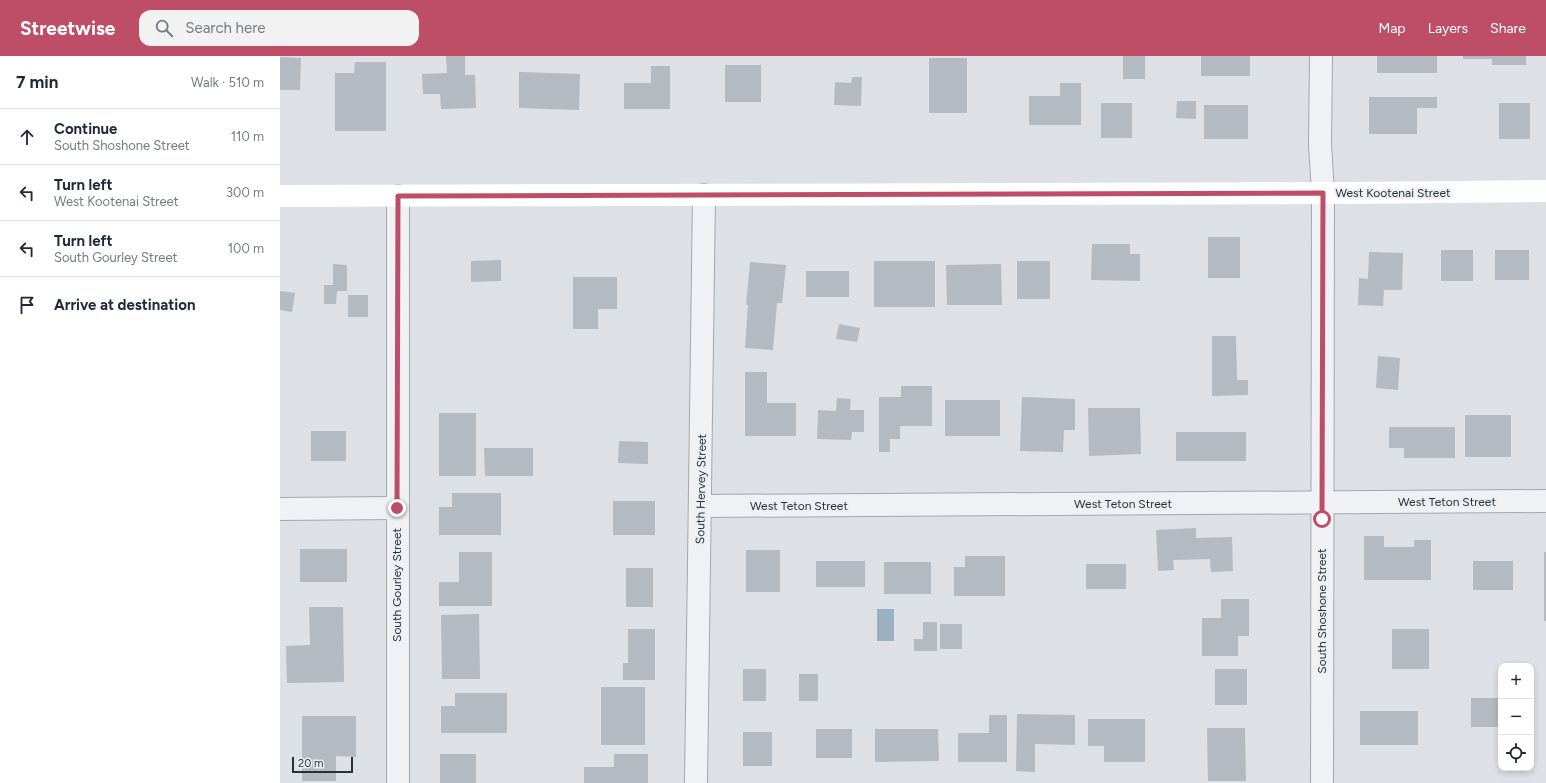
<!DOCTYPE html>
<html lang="en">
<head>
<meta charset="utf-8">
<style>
  body { margin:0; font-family:Figtree,sans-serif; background:#f2f2f3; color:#1f2937 }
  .controls { position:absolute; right:12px; bottom:12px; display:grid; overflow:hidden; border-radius:8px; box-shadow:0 2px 6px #0003 }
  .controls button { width:36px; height:36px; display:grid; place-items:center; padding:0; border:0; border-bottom:1px solid #e0e1e3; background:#fff; color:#1f2937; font:20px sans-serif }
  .scale { position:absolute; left:12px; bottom:10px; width:61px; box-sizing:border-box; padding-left:4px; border:2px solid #283039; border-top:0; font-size:11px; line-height:14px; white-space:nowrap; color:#283039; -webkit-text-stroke:3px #eceff3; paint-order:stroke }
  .stop { position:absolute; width:12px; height:12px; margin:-9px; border:3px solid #be4e67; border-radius:50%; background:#fff }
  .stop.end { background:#be4e67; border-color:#fff; box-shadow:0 1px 4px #0008 }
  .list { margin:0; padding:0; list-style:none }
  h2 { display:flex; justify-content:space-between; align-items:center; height:52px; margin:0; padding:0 16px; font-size:17px }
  h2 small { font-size:13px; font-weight:400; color:#747a83 }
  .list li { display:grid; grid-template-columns:26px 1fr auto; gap:12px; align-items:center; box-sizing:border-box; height:56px; padding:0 16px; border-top:1px solid #e0e1e3 }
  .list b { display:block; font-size:15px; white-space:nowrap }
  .list p { margin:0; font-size:13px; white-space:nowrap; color:#747a83 }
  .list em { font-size:13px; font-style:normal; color:#747a83 }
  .icon { flex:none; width:22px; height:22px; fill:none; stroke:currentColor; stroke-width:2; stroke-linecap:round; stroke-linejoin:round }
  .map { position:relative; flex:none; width:1266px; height:727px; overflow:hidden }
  header { display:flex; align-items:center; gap:24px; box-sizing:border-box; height:56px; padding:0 20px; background:#be4e67; color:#fff }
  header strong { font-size:19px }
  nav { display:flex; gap:22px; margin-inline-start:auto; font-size:14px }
  .search { width:280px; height:36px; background:#f2f2f3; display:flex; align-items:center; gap:10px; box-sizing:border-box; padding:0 14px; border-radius:12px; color:#747a83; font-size:15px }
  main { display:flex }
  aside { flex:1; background:#fff }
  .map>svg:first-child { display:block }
  .water { fill:#9bb0c1 }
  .building { fill:#b4bac1 }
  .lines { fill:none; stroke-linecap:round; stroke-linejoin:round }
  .street-casing { stroke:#a3a8ae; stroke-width:24 }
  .street { stroke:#eff1f4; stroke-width:22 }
  .secondary { stroke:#fff; stroke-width:22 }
  .route { stroke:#be4e67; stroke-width:5 }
  .labels { text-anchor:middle; stroke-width:4; stroke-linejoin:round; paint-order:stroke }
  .street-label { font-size:12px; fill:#283039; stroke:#eceff3 }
</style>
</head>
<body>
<header>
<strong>Streetwise</strong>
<div class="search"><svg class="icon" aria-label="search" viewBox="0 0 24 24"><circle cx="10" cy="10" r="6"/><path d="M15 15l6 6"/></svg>Search here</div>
<nav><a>Map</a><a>Layers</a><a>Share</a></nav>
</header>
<main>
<aside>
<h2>7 min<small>Walk · 510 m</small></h2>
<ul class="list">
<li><svg class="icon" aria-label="ahead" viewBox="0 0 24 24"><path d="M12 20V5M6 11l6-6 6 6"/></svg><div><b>Continue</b><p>South Shoshone Street</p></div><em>110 m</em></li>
<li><svg class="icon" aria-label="left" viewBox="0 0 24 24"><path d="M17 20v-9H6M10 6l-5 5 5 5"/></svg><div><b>Turn left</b><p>West Kootenai Street</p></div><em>300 m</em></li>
<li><svg class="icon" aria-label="left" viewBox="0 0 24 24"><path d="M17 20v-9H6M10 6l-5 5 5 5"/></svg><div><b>Turn left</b><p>South Gourley Street</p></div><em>100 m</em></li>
<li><svg class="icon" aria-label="arrive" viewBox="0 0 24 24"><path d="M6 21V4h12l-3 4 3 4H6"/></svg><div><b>Arrive at destination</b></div></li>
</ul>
</aside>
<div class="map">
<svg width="1266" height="727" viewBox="0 0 1266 727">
  <rect width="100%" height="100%" fill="#dde0e5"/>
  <rect class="water" x="597" y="553" width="17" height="32"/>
  <g class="building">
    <polygon points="166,0 185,0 185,19 195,19 196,52 161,53 160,38 143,38 142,18 167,17"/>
    <rect x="843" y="0" width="22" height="23"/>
    <rect x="921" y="0" width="49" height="20"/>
    <rect x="1097" y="0" width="60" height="17"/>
    <polygon points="1183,0 1246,0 1246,9 1212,9 1212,3 1183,3"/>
    <polygon points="0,1 21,2 20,34 0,34"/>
    <rect x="649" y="2" width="38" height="55"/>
    <polygon points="75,6 106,6 106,75 55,75 55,17 74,17"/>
    <rect x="445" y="9" width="36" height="37"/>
    <polygon points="371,10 390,10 390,53 344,53 344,27 371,27"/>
    <polygon points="239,16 300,18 299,54 239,52"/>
    <polygon points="572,21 582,21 581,50 554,49 555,26 571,27"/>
    <polygon points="780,27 801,27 801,69 749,69 749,40 780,40"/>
    <polygon points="1089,41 1157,41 1157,52 1137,52 1137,78 1089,78"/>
    <polygon points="897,45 916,45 916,63 896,62"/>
    <rect x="821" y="47" width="31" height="35"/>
    <rect x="1219" y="47" width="31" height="36"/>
    <rect x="924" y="49" width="44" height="34"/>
    <rect x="928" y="181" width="32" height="41"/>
    <polygon points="812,188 850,188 850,198 860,198 860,225 811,224"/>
    <rect x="1161" y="194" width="32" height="31"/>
    <rect x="1215" y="194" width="34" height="30"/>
    <polygon points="1089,196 1123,197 1122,234 1104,234 1103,250 1078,249 1079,222 1088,223"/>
    <polygon points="221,204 221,225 191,226 191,205"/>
    <rect x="594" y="205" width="61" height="46"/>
    <rect x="737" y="205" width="33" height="38"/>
    <polygon points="470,206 506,209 502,247 497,247 493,294 465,292 468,249 466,249"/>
    <polygon points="53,208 67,209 67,235 57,235 56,248 44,248 44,229 53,229"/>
    <polygon points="721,208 722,249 667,249 666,209"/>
    <rect x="526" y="215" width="43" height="26"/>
    <polygon points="293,221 337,221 337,253 318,253 318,273 293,273"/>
    <polygon points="0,235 15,237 12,256 0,254"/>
    <rect x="68" y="239" width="20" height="22"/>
    <polygon points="559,268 580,272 577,286 556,283"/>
    <polygon points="932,280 956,280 957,324 968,324 968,339 932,340"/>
    <polygon points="1098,300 1120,302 1118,334 1096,332"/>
    <polygon points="465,316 487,316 487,347 516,347 516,380 465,380"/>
    <polygon points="621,330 652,330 652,370 620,370 620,383 610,383 610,396 599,396 599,341 621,341"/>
    <polygon points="742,341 795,343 795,374 784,374 783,396 740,395"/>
    <polygon points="557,342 571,343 570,354 584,354 584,376 572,376 571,384 537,383 538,354 556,355"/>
    <rect x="665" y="344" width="55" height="36"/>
    <polygon points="808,352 860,352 861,398 809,400"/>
    <rect x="159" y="357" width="37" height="63"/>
    <rect x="1185" y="359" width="46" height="42"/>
    <polygon points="1109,371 1175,371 1175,402 1124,402 1124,392 1109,392"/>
    <rect x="31" y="375" width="35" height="30"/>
    <rect x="896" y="376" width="70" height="29"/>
    <polygon points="339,385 368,386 368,408 338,407"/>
    <polygon points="204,392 253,392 253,420 205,420"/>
    <polygon points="172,437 221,437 221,479 159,479 159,451 172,451"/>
    <rect x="333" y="445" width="42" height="34"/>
    <polygon points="916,472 916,482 952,481 953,515 931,516 930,503 893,504 894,514 878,515 876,474"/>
    <polygon points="1084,480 1104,480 1104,491 1134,491 1134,484 1151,484 1151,524 1084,524"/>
    <rect x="20" y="493" width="47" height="33"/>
    <rect x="466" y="494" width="34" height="42"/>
    <polygon points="179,496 212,496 212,550 159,550 159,526 179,526"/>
    <rect x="1264" y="496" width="2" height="69"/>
    <polygon points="685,500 725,500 725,540 674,540 674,511 685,511"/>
    <rect x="536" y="505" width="49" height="26"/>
    <rect x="1193" y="505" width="40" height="29"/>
    <rect x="604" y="506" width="47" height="32"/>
    <rect x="806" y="508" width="40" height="25"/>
    <rect x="346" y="512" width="27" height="39"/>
    <polygon points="941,543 969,543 969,580 958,580 958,600 922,600 922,562 941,562"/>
    <polygon points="29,551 63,551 64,626 7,627 6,590 30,589"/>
    <polygon points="199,558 200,623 162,623 161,559"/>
    <polygon points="643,566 657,566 657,595 634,595 634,583 643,583"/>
    <rect x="660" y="568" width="22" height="25"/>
    <polygon points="348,573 375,573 375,624 343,624 343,607 348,607"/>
    <rect x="1112" y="573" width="37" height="40"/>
    <rect x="463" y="613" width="23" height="32"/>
    <rect x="935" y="613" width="32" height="36"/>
    <rect x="519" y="618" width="19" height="27"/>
    <rect x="321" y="631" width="44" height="58"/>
    <polygon points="175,637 227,637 227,677 161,677 161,650 175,650"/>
    <rect x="1191" y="642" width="30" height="29"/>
    <rect x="1080" y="655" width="58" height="34"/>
    <polygon points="737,658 795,659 795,689 755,688 755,716 736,715"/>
    <polygon points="709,659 727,659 727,706 678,706 678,677 709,677"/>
    <polygon points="22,660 76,660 76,701 56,700 56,725 22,725"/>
    <polygon points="808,663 865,663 865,706 824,706 824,690 808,690"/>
    <polygon points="927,672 965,672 966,725 928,725"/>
    <rect x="536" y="673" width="36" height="29"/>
    <polygon points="595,673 658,673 659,705 595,706"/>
    <rect x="463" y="676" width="29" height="34"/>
    <rect x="160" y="698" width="36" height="29"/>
    <polygon points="334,698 368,698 368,727 304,727 304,711 334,711"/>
  </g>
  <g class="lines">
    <defs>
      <g id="street">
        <polyline points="1041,0 1040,88 1043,137 1042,727"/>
        <polyline points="420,450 1266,445"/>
        <polyline points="0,453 117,452"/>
        <polyline points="118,727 118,140"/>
        <polyline points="416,727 424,139"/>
      </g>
    </defs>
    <use href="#street" class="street-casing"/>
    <use href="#street" class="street"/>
    <polyline class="secondary" points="0,140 1069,137 1266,135"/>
  </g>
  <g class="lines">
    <polyline class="route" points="117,452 118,140 1043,137 1042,463"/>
  </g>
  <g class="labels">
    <g class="street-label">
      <text x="1113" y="141">West Kootenai Street</text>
      <text transform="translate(421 433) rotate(-89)" y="4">South Hervey Street</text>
      <text x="1167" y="450">West Teton Street</text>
      <text x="843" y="452">West Teton Street</text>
      <text x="519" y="454">West Teton Street</text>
      <text transform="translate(117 529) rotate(-90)" y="4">South Gourley Street</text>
      <text transform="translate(1042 555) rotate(-90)" y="4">South Shoshone Street</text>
    </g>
  </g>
</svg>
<div class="controls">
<button>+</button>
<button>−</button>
<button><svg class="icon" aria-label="locate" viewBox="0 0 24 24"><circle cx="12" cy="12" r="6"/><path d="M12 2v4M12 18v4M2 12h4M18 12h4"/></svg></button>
</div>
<div class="scale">20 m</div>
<div class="stop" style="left:1042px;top:463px"></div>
<div class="stop end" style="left:117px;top:452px"></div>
</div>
</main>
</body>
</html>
